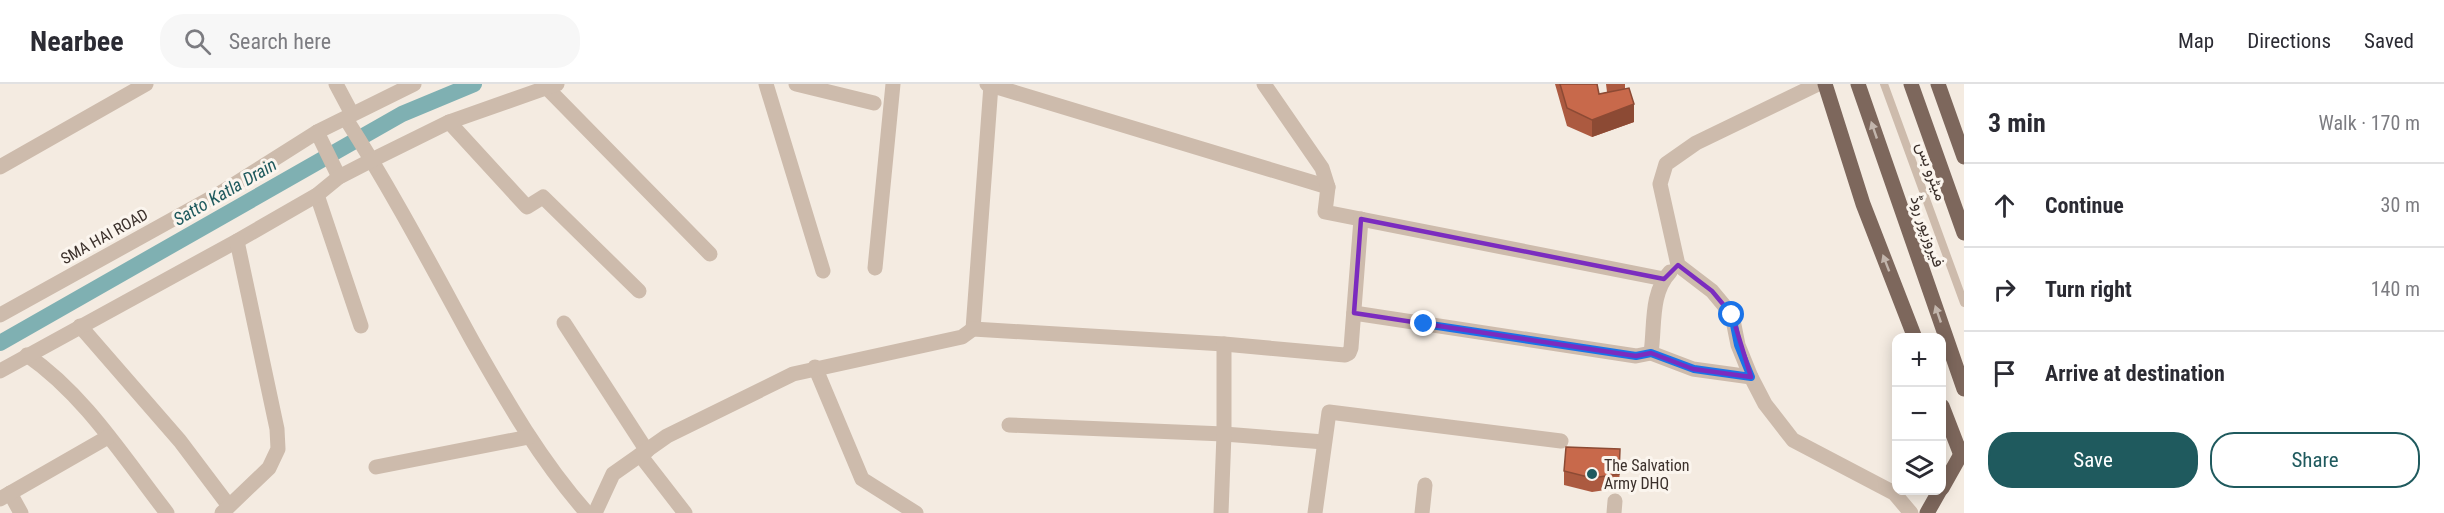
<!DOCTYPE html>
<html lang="en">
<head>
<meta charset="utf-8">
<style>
  body { margin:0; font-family:"Roboto Condensed",Vazirmatn,sans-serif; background:#f7f7f7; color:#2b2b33 }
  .controls { position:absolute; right:18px; bottom:18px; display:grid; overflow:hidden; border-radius:12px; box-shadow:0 3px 15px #0003 }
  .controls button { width:54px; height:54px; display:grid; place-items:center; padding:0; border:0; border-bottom:2px solid #e1e1e2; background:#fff; color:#2b2b33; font:30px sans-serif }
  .stop { position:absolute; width:18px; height:18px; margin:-14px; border:4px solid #1a73e8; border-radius:50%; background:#fff }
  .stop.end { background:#1a73e8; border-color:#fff; box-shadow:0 2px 6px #0008 }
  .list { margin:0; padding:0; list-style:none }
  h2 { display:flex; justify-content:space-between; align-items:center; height:78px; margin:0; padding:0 24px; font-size:26px }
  h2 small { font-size:20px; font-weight:400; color:#7c7c81 }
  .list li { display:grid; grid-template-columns:39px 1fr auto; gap:18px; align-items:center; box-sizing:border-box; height:84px; padding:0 24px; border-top:2px solid #e1e1e2 }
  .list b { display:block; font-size:22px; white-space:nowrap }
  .list em { font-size:20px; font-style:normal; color:#7c7c81 }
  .actions { display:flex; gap:12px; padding:18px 24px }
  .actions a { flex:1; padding:14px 0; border:2px solid #1f5a5e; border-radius:24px; text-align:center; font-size:21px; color:#1f5a5e }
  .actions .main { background:#1f5a5e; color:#fff }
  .icon { flex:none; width:33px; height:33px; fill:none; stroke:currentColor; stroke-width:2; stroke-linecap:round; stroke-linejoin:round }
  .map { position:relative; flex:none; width:1964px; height:429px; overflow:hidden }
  header { display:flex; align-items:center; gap:36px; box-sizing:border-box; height:84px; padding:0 30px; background:#fff; border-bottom:2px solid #e1e1e2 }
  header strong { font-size:28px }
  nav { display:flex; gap:33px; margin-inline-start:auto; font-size:21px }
  .search { width:420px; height:54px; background:#f7f7f7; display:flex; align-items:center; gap:15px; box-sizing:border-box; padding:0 21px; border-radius:24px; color:#7c7c81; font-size:22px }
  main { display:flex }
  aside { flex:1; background:#fff }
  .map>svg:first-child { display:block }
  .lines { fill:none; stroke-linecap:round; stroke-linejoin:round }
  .canal { stroke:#7fb0b2; stroke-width:16 }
  .service { stroke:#cdbbac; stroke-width:8 }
  .minor { stroke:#cdbbac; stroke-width:15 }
  .primary { stroke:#7d675c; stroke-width:15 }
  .wall { fill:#ac5a40 }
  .shaded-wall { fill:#8c4a34 }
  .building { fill:#c8694b; stroke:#8c4a34; stroke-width:1.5 }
  .oneway { fill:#c2b5ac }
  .route { stroke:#1a73e8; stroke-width:8 }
  .marked { fill:none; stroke:#7b2cbf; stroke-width:4.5; stroke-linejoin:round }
  .poi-dot { fill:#1f5a5e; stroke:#fbf5ee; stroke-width:2 }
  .labels { text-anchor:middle; stroke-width:6; stroke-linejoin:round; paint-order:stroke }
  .street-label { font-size:16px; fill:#3b302b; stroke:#fbf5ee }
  .poi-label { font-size:16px; fill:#3b302b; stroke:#fbf5ee; text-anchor:start }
  .water-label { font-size:18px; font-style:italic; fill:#1f5a5e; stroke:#fbf5ee }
</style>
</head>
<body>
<header>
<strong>Nearbee</strong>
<div class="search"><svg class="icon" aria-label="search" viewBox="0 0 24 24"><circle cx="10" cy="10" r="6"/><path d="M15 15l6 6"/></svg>Search here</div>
<nav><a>Map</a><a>Directions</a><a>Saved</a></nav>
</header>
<main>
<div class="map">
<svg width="1964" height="429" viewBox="0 0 1964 429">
  <rect width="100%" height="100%" fill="#f4ebe1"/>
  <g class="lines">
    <polyline class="canal" points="0,259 402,30 474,0"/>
    <polyline class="service" points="1884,0 1964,219"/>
    <g class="minor">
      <polyline points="336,0 352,30"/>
      <polyline points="766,0 823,187"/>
      <polyline points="796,0 874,19"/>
      <polyline points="987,0 1328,103"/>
      <polyline points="1264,0 1322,84 1328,103 1325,128 1664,195"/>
      <polyline points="1818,0 1696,59 1666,80 1660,100 1678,181 1712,207 1732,231 1738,261 1751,293 1765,320 1793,356 1894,409 1911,429"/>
      <polyline points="547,4 710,170"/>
      <path d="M 346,35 C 392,107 432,183 473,258 C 507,318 541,377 587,429"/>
      <polyline points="449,38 527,123 543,113 639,207"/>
      <polyline points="317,48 339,93"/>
      <polyline points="0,83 146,0"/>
      <polyline points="317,111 361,242"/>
      <polyline points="875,184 893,0"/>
      <path d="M 1670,188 C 1650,209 1655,242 1651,269 L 1693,285 L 1751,293"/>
      <polyline points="1354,229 1636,272 1651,269"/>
      <polyline points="0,231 222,108 317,48 414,0"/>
      <polyline points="564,239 647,367"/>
      <polyline points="80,242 180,357 229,422"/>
      <polyline points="973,245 991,1"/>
      <path d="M 27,271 C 85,311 124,374 167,429"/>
      <polyline points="815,283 862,395 916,429"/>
      <polyline points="0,287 237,157 317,111 339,93 372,76 449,38 557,0"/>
      <polyline points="1009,341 1224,350 1324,358"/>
      <polyline points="640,371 685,429"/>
      <polyline points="376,383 529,353"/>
      <polyline points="10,409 21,429"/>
      <polyline points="0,415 108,353"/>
      <polyline points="222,429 269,384 278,365 277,345 237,157"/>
      <polyline points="595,429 613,390 667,352 793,290 962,253 973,245 1224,260 1345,271 1349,269 1351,264 1361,135"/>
      <polyline points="1221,429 1224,350 1224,260"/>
      <polyline points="1315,429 1329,328 1561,357"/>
      <polyline points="1422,429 1425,401"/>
      <polyline points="1614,429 1615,417"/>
    </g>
    <g class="primary">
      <polyline points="1825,0 1863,120 1915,254"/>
      <polyline points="1858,0 1964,305"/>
      <polyline points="1911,0 1964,149"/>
      <polyline points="1938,0 1964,73"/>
      <polyline points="1942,322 1961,371"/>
      <polyline points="1942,404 1964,365"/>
      <polyline points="1927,429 1940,406"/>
    </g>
  </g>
  <g class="wall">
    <polygon points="1555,0 1597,0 1599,10 1607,8 1606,0 1625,0 1625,5 1634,38 1592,53 1567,42"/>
    <polygon points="1620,379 1619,404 1592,408 1564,401 1564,387"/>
  </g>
  <polygon class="shaded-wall" points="1634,20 1634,38 1592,53 1592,36"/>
  <g class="building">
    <polygon points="1560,0 1597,0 1599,10 1629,4 1634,20 1592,36 1567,24"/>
    <polygon points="1566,363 1620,365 1619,390 1592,394 1564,387"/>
  </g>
  <defs><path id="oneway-solid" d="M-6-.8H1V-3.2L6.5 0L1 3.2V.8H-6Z" transform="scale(1.5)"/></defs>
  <g class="oneway">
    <use href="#oneway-solid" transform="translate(1874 46) rotate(-109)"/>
    <use href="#oneway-solid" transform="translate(1886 179) rotate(-111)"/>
    <use href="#oneway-solid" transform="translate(1938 230) rotate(-109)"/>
  </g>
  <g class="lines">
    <polyline class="route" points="1424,240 1636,272 1651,269 1694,285 1751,293 1738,261 1732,231"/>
  </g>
  <path class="marked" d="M 1361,135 L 1664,195 L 1678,181 L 1712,207 L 1732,231 L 1751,293 L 1693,285 L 1651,269 L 1636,272 L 1354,229 Z"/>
  <circle class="poi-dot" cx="1592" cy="390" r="6"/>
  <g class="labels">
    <g class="street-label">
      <text transform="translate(1932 87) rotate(70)" y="6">میٹرو بس</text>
      <text transform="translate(1928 147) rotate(71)" y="6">فیروزپور روڈ</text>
      <text transform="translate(104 152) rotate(-29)" y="6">SMA HAI ROAD</text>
    </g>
    <g class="poi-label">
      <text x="1604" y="387">The Salvation<tspan x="1604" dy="18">Army DHQ</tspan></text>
    </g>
    <g class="water-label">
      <text transform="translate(225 108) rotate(-30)" y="6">Satto Katla Drain</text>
    </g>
  </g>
</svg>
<div class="controls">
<button>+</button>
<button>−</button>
<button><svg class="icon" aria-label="layers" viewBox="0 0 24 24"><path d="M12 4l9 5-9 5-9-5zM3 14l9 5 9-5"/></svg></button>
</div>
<div class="stop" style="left:1732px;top:231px"></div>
<div class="stop end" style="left:1424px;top:240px"></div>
</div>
<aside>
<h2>3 min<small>Walk · 170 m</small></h2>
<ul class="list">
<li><svg class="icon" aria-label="ahead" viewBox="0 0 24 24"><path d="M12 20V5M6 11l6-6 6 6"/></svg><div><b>Continue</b></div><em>30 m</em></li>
<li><svg class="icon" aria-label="right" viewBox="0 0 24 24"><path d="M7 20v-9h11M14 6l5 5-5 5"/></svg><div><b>Turn right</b></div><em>140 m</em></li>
<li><svg class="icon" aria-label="arrive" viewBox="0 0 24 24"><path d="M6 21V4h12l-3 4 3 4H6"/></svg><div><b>Arrive at destination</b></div></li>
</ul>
<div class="actions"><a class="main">Save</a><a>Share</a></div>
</aside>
</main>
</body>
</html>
